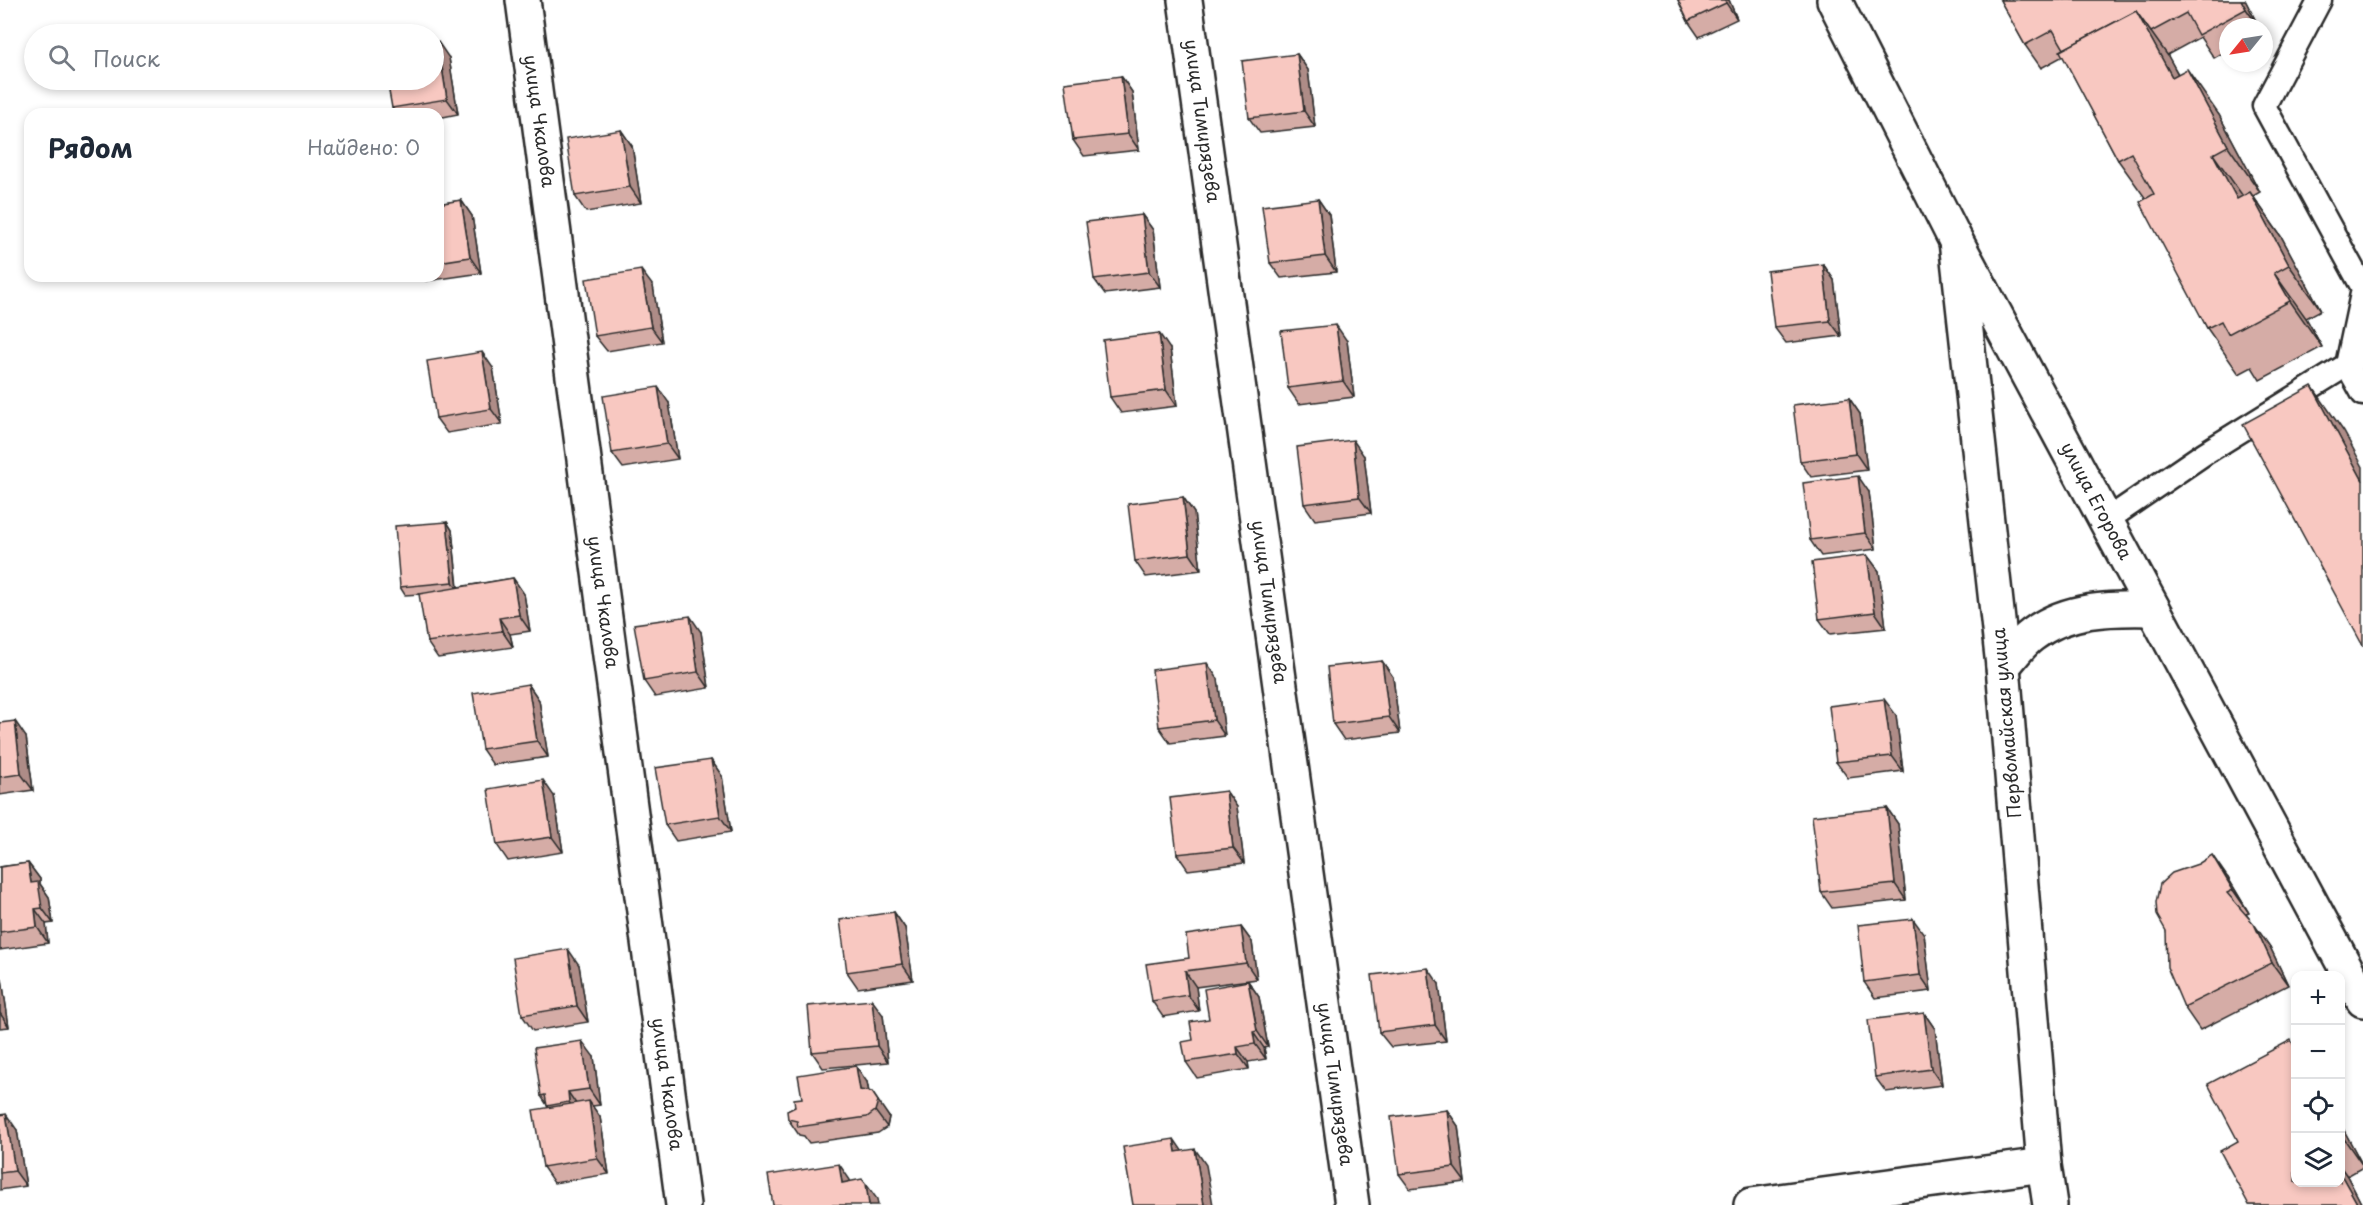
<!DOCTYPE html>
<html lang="ru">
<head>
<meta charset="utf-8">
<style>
  body { margin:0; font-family:"Playpen Sans",sans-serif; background:#f2f2f3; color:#1f2937 }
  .controls { position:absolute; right:18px; bottom:18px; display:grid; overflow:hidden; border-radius:12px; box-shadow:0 3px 9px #0003 }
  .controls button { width:54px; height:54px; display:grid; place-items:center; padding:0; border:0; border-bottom:2px solid #e0e1e3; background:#fff; color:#1f2937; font:30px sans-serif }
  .compass { position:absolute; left:2219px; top:18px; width:54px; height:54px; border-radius:50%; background:#fff; box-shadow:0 3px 9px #0003; rotate:240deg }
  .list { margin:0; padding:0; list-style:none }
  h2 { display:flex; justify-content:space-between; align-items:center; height:78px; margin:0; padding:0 24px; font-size:26px }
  h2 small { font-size:20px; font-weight:400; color:#747a83 }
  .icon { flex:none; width:33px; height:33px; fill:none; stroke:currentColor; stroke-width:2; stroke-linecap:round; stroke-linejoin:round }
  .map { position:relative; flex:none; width:2363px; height:1205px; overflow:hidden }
  .search { position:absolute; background:#fff; box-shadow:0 3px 9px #0003; left:24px; top:24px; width:420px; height:66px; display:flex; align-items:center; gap:15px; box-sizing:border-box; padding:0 21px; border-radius:33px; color:#747a83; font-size:22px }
  .panel { position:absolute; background:#fff; box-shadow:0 3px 9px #0003; left:24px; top:108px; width:420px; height:174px; border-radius:18px }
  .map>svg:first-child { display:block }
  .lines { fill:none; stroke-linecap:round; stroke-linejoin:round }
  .service-casing { stroke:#2b2b2b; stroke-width:27 }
  .minor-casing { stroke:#2b2b2b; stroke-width:38 }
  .primary-casing { stroke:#2b2b2b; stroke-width:38 }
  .service { stroke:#fff; stroke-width:22 }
  .minor { stroke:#fff; stroke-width:33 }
  .primary { stroke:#fff; stroke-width:33 }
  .wall { fill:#d5aca6; stroke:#2b2b2b; stroke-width:1.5 }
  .shaded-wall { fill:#ae8c87; stroke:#2b2b2b; stroke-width:1.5 }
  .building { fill:#f8c8c1; stroke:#2b2b2b; stroke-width:1.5 }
  .labels { text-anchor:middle; stroke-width:4.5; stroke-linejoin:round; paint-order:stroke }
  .street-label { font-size:18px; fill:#2b2b2b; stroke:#fff }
</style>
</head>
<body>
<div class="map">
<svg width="2363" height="1205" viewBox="0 0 2363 1205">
  <rect width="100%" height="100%" fill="#fff"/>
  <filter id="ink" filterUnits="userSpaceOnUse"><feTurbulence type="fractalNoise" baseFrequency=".0167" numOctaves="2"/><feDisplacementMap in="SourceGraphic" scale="12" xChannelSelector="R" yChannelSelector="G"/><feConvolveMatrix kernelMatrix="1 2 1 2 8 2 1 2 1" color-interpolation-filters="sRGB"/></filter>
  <g filter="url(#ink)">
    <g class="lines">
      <defs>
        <g id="service">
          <polyline points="2320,0 2264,106 2363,288"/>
          <polyline points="2363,289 2347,365 2363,394"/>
          <polyline points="2107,520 2205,453 2363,355"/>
        </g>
        <g id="minor">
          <polyline points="523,0 683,1205"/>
          <polyline points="1185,0 1352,1205"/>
          <polyline points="1956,241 2003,666 2044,1165 2050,1205"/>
          <path d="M 2003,666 C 2012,656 2021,643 2032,635 C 2067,608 2111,608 2153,609"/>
          <polyline points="1751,1205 2044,1165"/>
        </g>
        <polyline id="primary" points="1834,0 1956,241 2363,1000"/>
      </defs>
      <use href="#service" class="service-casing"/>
      <use href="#minor" class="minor-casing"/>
      <use href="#primary" class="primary-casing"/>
      <use href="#service" class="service"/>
      <use href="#minor" class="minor"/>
      <use href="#primary" class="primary"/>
    </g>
    <g class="wall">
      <polygon points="1678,0 1729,0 1737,19 1699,37 1688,21"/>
      <polygon points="2000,0 2245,0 2259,27 2228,27 2228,50 2214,58 2200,37 2167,55 2178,74 2219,115 2260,192 2253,196 2282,238 2321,310 2306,318 2322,347 2260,380 2252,367 2239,374 2207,328 2146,199 2118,160 2063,56 2041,68 2025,45"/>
      <polygon points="1297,54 1308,70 1315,127 1260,133 1249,118"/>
      <polygon points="449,58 458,114 438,118 438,114 396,114 392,108"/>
      <polygon points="1121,76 1132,92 1139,150 1084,156 1073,140"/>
      <polygon points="621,130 632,146 641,203 586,212 575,196"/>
      <polygon points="1318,199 1329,215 1336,272 1281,278 1270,263"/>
      <polygon points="461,200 472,216 481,273 426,281 422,276 438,276 438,204"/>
      <polygon points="1142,215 1153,230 1160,287 1105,294 1094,279"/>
      <polygon points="1823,264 1834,280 1841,336 1786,343 1774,327"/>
      <polygon points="653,286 662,342 607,351 595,336"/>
      <polygon points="1347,341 1354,397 1299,404 1288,388"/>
      <polygon points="1170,349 1177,406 1121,413 1110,397"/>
      <polygon points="493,368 502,424 447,433 436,418"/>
      <polygon points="1849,398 1860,414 1867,470 1811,477 1800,461"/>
      <polygon points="669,403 678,459 623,468 612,453"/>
      <polygon points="1364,456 1371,513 1315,520 1304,504"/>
      <polygon points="1869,492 1876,549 1821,556 1810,540"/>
      <polygon points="1183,497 1194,513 1201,570 1146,577 1135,561"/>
      <polygon points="447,522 452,530 458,587 513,578 524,594 530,631 510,634 513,647 438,658 427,642 420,594 405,595 400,587"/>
      <polygon points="1867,555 1879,571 1886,628 1830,634 1819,619"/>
      <polygon points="701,632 709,688 655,697 644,681"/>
      <polygon points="1382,661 1393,677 1400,733 1344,740 1333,724"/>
      <polygon points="1218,679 1225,736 1170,743 1159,727"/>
      <polygon points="528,684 539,700 548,757 493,765 482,749"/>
      <polygon points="1896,715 1903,771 1848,778 1836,762"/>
      <polygon points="0,723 26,737 33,790 0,795"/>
      <polygon points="711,760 722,776 731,832 676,841 665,825"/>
      <polygon points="1226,791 1237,807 1244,863 1188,870 1177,854"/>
      <polygon points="554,796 563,852 508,861 497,845"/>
      <polygon points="1887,808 1898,824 1906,900 1832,908 1821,892"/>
      <polygon points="28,863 40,879 40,884 49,897 53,923 46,924 48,943 0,950 0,867"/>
      <polygon points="2228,878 2249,913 2246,914 2270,947 2288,985 2200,1030 2184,1007 2166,931"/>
      <polygon points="894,912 905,928 913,980 858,988 847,972"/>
      <polygon points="1241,927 1252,942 1257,979 1196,987 1199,1011 1163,1017 1152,1001 1189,958"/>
      <polygon points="1924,934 1931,991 1875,998 1864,982"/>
      <polygon points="579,965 588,1022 533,1031 522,1015"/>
      <polygon points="0,976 2,979 9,1027 0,1028"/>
      <polygon points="1248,981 1259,997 1268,1047 1264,1048 1266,1059 1248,1062 1249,1069 1197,1078 1186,1062 1193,1040 1209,1019"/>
      <polygon points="1439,984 1446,1041 1391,1047 1379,1032"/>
      <polygon points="1924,1013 1935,1029 1942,1085 1886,1092 1875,1077"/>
      <polygon points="883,1015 888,1062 823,1068 812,1052"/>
      <polygon points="594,1057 600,1105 592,1106 600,1117 609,1174 554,1183 543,1167 549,1108 541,1096"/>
      <polygon points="867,1082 869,1092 889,1117 887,1127 878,1133 809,1143 804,1136 799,1135 788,1119 795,1107 802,1098"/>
      <polygon points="1447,1110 1458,1126 1465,1182 1410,1189 1399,1174"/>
      <polygon points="0,1115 17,1130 26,1186 0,1190"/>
      <polygon points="2340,1123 2363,1166 2363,1167 2347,1176 2362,1205 2249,1205 2295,1182 2340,1182"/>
    </g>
    <g class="shaded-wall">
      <polygon points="1725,0 1729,0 1737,19 1726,3"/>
      <polygon points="2241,0 2245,0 2259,27 2246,9"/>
      <polygon points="2136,11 2168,56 2204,123 2172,77"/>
      <polygon points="438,42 449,58 458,114 447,99"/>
      <polygon points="1297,54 1308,70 1315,127 1304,111"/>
      <polygon points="2187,69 2219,115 2260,192 2228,146"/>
      <polygon points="1121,76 1132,92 1139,150 1128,134"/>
      <polygon points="621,130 632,146 641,203 630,187"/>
      <polygon points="2213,154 2245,199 2237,199"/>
      <polygon points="2250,192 2282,238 2321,310 2289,265"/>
      <polygon points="1318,199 1329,215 1336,272 1325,256"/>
      <polygon points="461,200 472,216 481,273 470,257"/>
      <polygon points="1142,215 1153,230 1160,287 1149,272"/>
      <polygon points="1823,264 1834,280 1841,336 1830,321"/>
      <polygon points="641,270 653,286 662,342 651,327"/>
      <polygon points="2274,273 2306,318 2322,347 2290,301"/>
      <polygon points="1336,325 1347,341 1354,397 1343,381"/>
      <polygon points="1159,333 1170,349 1177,406 1166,390"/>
      <polygon points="482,352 493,368 502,424 491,409"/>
      <polygon points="2312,386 2344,432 2363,467 2363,481"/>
      <polygon points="658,387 669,403 678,459 667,444"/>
      <polygon points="1849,398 1860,414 1867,470 1856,454"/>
      <polygon points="1353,440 1364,456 1371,513 1359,497"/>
      <polygon points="1858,476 1869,492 1876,549 1865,533"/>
      <polygon points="1183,497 1194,513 1201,570 1190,554"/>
      <polygon points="447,522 452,530 458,590 453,582"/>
      <polygon points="1867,555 1879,571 1886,628 1875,612"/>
      <polygon points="513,578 524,594 530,631 519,615"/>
      <polygon points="690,616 701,632 709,688 698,672"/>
      <polygon points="499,618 510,634 513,647 502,631"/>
      <polygon points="1382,661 1393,677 1400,733 1389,717"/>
      <polygon points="1207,663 1218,679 1225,736 1214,720"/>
      <polygon points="528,684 539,700 548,757 537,741"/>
      <polygon points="1884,699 1896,715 1903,771 1892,756"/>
      <polygon points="15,721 26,737 33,790 21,774"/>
      <polygon points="711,760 722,776 731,832 720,816"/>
      <polygon points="543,780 554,796 563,852 552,837"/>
      <polygon points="1226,791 1237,807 1244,863 1233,848"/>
      <polygon points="1887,808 1898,824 1906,900 1895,884"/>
      <polygon points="2212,855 2228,878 2249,913 2233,890"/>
      <polygon points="28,863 40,879 40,884 49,897 53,923 42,908 31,883"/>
      <polygon points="35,909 46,924 48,943 37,927"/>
      <polygon points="894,912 905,928 913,980 902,964"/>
      <polygon points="1913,919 1924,934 1931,991 1920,975"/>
      <polygon points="2254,924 2270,947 2288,985 2272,963"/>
      <polygon points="1241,927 1252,942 1257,979 1246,963"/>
      <polygon points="568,949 579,965 588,1022 577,1006"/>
      <polygon points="1428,968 1439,984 1446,1041 1435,1025"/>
      <polygon points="1185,971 1196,987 1199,1011 1188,995"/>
      <polygon points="0,976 2,979 9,1027 0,1013"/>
      <polygon points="1248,981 1259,997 1268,1047 1257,1031"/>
      <polygon points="872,1000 883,1015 888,1062 877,1046"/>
      <polygon points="1924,1013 1935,1029 1942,1085 1931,1069"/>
      <polygon points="1253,1032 1264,1048 1266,1059 1255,1044"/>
      <polygon points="582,1041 594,1057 600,1105 589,1089"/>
      <polygon points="1237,1047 1248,1062 1249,1069 1238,1054"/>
      <polygon points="856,1066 867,1082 871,1106 860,1090"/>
      <polygon points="568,1092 579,1108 580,1118 569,1102"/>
      <polygon points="872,1092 889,1117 887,1127 875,1111"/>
      <polygon points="589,1101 600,1117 609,1174 597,1158"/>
      <polygon points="1447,1110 1458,1126 1465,1182 1454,1167"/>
      <polygon points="6,1114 17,1130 26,1186 15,1171"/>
      <polygon points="2340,1123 2363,1166 2340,1133"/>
      <polygon points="1174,1139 1185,1155 1176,1152"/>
      <polygon points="1195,1149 1206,1165 1213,1205 1204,1205"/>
      <polygon points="839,1164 850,1180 853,1198 842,1183"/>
      <polygon points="2340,1166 2347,1176 2362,1205 2358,1205 2340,1173"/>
      <polygon points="866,1184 877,1199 878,1205 869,1205"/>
    </g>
    <g class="building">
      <polygon points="1678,0 1725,0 1726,3 1688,21"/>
      <polygon points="2000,0 2241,0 2246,9 2198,35 2186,13 2151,32 2136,11 2064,49 2053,30 2025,45"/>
      <polygon points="2136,11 2172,77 2187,69 2228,146 2213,154 2237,199 2250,192 2289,265 2274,273 2290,301 2228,334 2221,321 2207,328 2140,202 2154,194 2131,153 2118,160 2060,51"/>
      <polygon points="438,42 447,99 392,108 387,80 434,80 434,43"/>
      <polygon points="1297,54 1304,111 1249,118 1242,61"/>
      <polygon points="1121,76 1128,134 1073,140 1065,83"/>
      <polygon points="621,130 630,187 575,196 566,139"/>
      <polygon points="1318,199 1325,256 1270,263 1262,206"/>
      <polygon points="461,200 470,257 438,262 438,204"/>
      <polygon points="1142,215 1149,272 1094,279 1086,222"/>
      <polygon points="1823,264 1830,321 1774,327 1767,271"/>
      <polygon points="641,270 651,327 595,336 586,279"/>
      <polygon points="1336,325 1343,381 1288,388 1281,331"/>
      <polygon points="1159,333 1166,390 1110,397 1103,340"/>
      <polygon points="482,352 491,409 436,418 427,361"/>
      <polygon points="2312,386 2363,481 2363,646 2243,424"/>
      <polygon points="658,387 667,444 612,453 603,396"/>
      <polygon points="1849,398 1856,454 1800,461 1793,405"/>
      <polygon points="1353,440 1359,497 1304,504 1297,447"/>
      <polygon points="1858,476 1865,533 1810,540 1803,483"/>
      <polygon points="1183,497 1190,554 1135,561 1128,504"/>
      <polygon points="447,522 453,582 400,587 395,526"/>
      <polygon points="1867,555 1875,612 1819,619 1812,562"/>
      <polygon points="513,578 519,615 499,618 502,631 427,642 419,594"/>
      <polygon points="690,616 698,672 644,681 634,624"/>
      <polygon points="1382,661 1389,717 1333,724 1327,667"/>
      <polygon points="1207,663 1214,720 1159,727 1152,670"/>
      <polygon points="528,684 537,741 482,749 473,693"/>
      <polygon points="1884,699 1892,756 1836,762 1829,706"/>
      <polygon points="15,721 21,774 0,777 0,723"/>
      <polygon points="711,760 720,816 665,825 655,768"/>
      <polygon points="543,780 552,837 497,845 488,789"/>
      <polygon points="1226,791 1233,848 1177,854 1170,798"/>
      <polygon points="1887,808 1895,884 1821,892 1812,816"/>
      <polygon points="2212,855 2233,890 2227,893 2254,924 2272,963 2184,1007 2167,967 2166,931 2157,915 2156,902 2160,884 2172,873 2198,864"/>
      <polygon points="28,863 31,883 38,882 42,908 35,909 37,927 0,932 0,867"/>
      <polygon points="894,912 902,964 847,972 840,920"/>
      <polygon points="1913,919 1920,975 1864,982 1858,925"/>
      <polygon points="1241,927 1246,963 1185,971 1188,995 1152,1001 1146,964 1189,958 1186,935"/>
      <polygon points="568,949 577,1006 522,1015 513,958"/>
      <polygon points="1428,968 1435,1025 1379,1032 1372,975"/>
      <polygon points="1248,981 1257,1031 1253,1032 1255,1044 1237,1047 1238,1054 1186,1062 1182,1042 1193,1040 1190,1022 1209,1019 1204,989"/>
      <polygon points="872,1000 877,1046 812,1052 808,1006"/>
      <polygon points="1924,1013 1931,1069 1875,1077 1868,1020"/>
      <polygon points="2291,1040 2295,1048 2295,1182 2340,1182 2340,1173 2358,1205 2249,1205 2220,1151 2238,1141 2208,1084"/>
      <polygon points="582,1041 589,1089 568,1092 569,1102 547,1106 545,1095 541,1096 534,1048"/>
      <polygon points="856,1066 860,1090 872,1092 878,1101 875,1111 867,1117 798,1127 797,1121 788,1119 787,1111 795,1107 794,1099 802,1098 798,1075"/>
      <polygon points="589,1101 597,1158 543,1167 533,1110"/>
      <polygon points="1447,1110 1454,1167 1399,1174 1391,1117"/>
      <polygon points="6,1114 15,1171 0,1173 0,1115"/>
      <polygon points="1174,1139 1176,1152 1195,1149 1204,1205 1133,1205 1123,1147"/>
      <polygon points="839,1164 842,1183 862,1179 866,1184 869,1205 773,1205 768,1175"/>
    </g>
  </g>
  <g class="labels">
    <g class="street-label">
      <text transform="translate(539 121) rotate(82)" y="6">улица Чкалова</text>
      <text transform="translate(1202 121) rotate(82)" y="6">улица Тимирязева</text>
      <text transform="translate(2096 501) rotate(62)" y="6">улица Егорова</text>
      <text transform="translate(603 602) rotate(82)" y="6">улица Чкалова</text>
      <text transform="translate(1269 602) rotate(82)" y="6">улица Тимирязева</text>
      <text transform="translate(2007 723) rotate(-95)" y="6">Первомайская улица</text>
      <text transform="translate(667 1084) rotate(82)" y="6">улица Чкалова</text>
      <text transform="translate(1335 1084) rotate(82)" y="6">улица Тимирязева</text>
    </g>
  </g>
</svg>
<div class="controls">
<button>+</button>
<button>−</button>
<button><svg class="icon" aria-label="locate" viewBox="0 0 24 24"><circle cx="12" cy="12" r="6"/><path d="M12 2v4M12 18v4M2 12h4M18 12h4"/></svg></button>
<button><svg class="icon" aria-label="layers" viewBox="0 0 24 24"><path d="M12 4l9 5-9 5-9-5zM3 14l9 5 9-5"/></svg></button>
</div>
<svg class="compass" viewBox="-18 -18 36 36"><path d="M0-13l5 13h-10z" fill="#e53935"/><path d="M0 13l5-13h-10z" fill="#747a83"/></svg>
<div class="search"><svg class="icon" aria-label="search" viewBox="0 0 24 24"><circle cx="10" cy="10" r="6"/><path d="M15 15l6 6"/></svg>Поиск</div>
<section class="panel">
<h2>Рядом<small>Найдено: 0</small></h2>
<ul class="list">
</ul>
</section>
</div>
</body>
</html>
